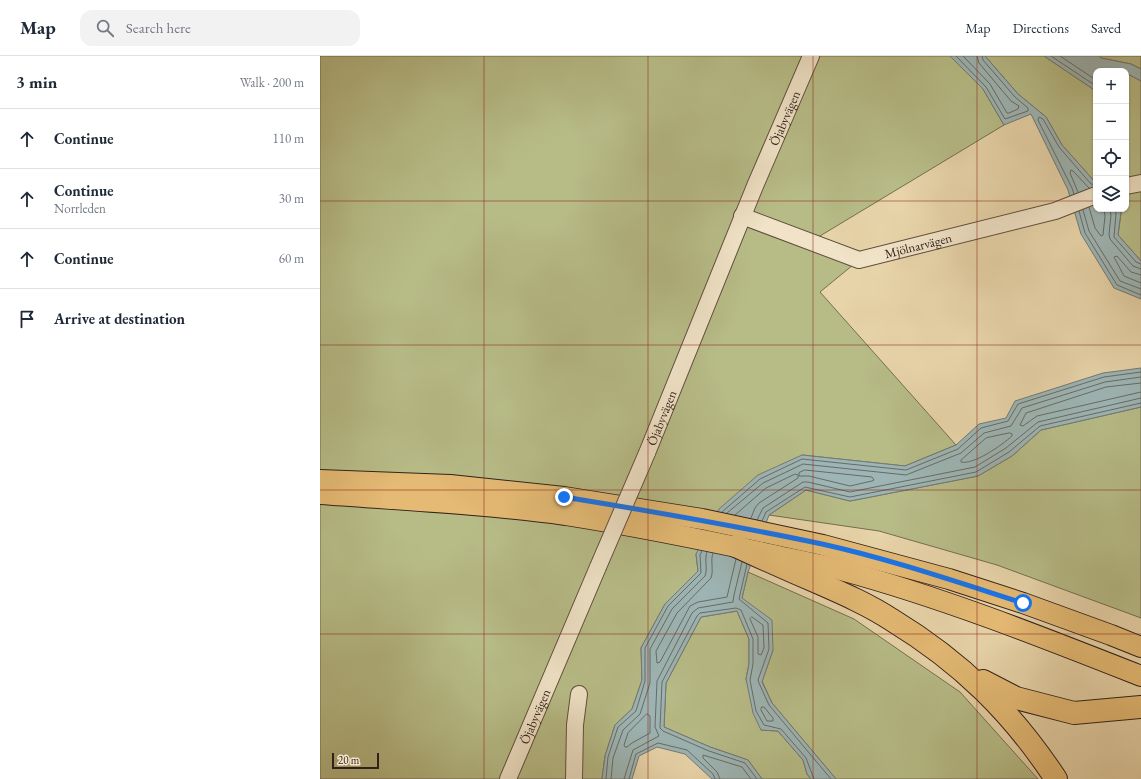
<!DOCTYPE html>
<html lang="en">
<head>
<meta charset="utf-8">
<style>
  body { margin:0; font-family:"EB Garamond",serif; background:#f2f2f3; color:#1f2937 }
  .controls { position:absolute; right:12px; top:12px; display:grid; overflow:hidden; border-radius:8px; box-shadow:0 1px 3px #0004 }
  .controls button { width:36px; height:36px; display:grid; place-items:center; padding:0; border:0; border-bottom:1px solid #e0e1e3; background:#fff; color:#1f2937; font:20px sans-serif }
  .scale { position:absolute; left:12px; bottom:10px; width:47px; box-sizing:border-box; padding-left:4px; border:2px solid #32211b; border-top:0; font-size:11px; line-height:14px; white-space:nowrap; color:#32211b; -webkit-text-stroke:3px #f0e3c7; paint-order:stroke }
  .stop { position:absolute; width:12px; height:12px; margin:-9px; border:3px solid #1a73e8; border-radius:50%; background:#fff }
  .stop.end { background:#1a73e8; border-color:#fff; box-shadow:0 1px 4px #0008 }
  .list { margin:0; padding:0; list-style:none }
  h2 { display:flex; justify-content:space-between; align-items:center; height:52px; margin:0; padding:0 16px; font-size:17px }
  h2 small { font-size:13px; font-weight:400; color:#747a83 }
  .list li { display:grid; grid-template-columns:26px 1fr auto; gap:12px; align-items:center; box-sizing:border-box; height:60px; padding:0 16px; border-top:1px solid #e0e1e3 }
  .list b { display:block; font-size:15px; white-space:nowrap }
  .list p { margin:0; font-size:13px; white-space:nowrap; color:#747a83 }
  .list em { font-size:13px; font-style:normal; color:#747a83 }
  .icon { flex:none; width:22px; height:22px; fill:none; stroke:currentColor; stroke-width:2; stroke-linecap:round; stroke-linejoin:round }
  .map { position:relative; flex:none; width:821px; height:723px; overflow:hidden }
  header { display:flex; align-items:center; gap:24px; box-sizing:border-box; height:56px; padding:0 20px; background:#fff; border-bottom:1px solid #e0e1e3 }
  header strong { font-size:19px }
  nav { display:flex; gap:22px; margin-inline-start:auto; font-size:14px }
  .search { width:280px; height:36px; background:#f2f2f3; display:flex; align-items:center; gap:10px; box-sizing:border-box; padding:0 14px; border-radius:12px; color:#747a83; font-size:15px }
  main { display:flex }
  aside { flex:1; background:#fff }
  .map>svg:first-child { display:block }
  .green { fill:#b7bc87; stroke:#746e51 }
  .water { fill:#9db5b4; stroke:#727a77 }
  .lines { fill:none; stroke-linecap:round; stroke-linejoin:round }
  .shore { stroke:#686b68; stroke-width:1 }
  .minor-casing { stroke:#604e3e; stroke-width:18 }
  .major-casing { stroke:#32211b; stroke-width:22 }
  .highway-casing { stroke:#32211b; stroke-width:24 }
  .minor { stroke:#f0e3c7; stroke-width:16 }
  .major { stroke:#e4ba74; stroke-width:20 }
  .highway { stroke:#e4ba74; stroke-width:22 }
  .minor-bridge-casing { stroke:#604e3e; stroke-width:18; stroke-linecap:butt }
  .minor-bridge { stroke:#f0e3c7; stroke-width:16 }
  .route { stroke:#1a73e8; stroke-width:5 }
  .grid { fill:none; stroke:#8f2418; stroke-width:1; stroke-opacity:0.55 }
  .labels { text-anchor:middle; stroke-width:3.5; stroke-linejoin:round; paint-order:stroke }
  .street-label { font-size:13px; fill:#32211b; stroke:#f0e3c7 }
</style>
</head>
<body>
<header>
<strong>Map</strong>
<div class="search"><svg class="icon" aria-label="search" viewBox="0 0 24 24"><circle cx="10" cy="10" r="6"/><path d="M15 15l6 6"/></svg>Search here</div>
<nav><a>Map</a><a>Directions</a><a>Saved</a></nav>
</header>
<main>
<aside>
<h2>3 min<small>Walk · 200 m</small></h2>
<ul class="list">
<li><svg class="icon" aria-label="ahead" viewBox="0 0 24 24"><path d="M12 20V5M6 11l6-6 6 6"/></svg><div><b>Continue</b></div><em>110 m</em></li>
<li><svg class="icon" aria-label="ahead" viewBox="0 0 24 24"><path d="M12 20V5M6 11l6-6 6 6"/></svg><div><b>Continue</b><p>Norrleden</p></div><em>30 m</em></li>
<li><svg class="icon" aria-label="ahead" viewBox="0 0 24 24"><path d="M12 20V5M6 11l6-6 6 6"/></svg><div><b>Continue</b></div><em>60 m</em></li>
<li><svg class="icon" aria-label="arrive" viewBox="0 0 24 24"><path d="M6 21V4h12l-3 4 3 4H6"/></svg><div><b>Arrive at destination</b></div></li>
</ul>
</aside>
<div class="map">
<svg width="821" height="723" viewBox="0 0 821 723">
  <rect width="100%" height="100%" fill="#e8d4a9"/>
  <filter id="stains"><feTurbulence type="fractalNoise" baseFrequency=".005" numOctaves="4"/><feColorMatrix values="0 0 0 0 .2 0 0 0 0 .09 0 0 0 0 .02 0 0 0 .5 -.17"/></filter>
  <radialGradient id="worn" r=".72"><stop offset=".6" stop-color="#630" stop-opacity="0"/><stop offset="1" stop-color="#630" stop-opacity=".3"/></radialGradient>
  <g class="green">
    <polygon points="0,0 630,0 663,33 684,69 490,186 539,204 500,236 636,389 585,410 482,399 376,498 378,515 345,548 321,592 322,624 312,653 295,669 285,700 282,723 0,723"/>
    <polygon points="665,0 724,0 776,35 776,127 742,89 726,61 698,38"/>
    <polygon points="779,0 821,0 821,13 811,8 781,2"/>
    <polygon points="806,17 821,25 821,205 798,179 801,157 798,153 806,153"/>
    <polygon points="821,351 821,562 677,509 559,475 449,459 486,434 530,445 658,420 692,400 721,374"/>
    <polygon points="428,516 534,563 640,636 718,723 516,723 452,647 442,625 453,594 422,542"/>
    <polygon points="417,555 429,583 429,608 426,623 441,674 458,675 483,704 487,718 491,723 442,723 428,704 390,691 344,671 346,627 381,561"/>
  </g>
  <g class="water">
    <polygon points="630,0 665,0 698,38 726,61 742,89 776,127 776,153 798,153 801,156 798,179 821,205 821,243 794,232 761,178 748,134 711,58 684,69 663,33"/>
    <polygon points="724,0 779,0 781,2 811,8 821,13 821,25 806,17 806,15 776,15 776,35"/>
    <polygon points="821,312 821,351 721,374 692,400 658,420 530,445 486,434 449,459 428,516 422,542 452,564 453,594 442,626 452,647 516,723 491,723 487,718 483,704 458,675 441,674 433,657 426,623 429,608 429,583 417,555 381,561 346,627 344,671 390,691 428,704 442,723 392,723 365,698 337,691 319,700 312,723 282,723 285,700 295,669 312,653 322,624 321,592 345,548 378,515 376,498 399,453 438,419 482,399 585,410 636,389 659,368 686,362 695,345 783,317"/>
  </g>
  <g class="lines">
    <g class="shore">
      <polyline points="636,0 666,31 685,63 708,55 708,52 695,41 663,4 662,0"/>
      <polyline points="643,0 670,28 687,57 689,57 698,53 699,50 691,45 659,7 657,0"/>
      <polyline points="731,0 776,30"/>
      <polyline points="740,0 776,24"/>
      <polyline points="758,136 750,117 751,114 753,115 769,132"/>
      <polyline points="754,138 752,132 718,64 719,61 723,63 739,91 771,128 776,129"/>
      <polyline points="769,151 775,172 781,180 783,179 785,160 784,153"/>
      <polyline points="790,153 791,159 789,178 790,183 813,210 821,213"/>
      <polyline points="795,153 796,158 794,181 816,206 821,208"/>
      <polyline points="763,154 769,175 800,225 821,233"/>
      <polyline points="759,155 765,177 797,229 821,239"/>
      <polyline points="821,219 811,216 797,200 794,201 804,220 821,227"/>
      <polyline points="821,327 786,331 706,357 700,369 703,370 717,360 821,336"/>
      <path d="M 690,377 L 692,378 L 692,380 C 682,389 654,409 641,406 L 641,404 L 666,382 Z"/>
      <polygon points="485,414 552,421 554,424 552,425 530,430 489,420 479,420 479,417"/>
      <polyline points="402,456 440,423 482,403 586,414 638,393 661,372 688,365 698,348 784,321 821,316"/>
      <polyline points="407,457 443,427 483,408 586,419 641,397 664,377 691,370 702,352 785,326 821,321"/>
      <polyline points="415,459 446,432 475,418 478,419 478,422 439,447 435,452 431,462"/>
      <polyline points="437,464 443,452 483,426 488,426 530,436 655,411 686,392 718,366 821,342"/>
      <polyline points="442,465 446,456 485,431 530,441 656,416 689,396 720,370 821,347"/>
      <path d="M 393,497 C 390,505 394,514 391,522 L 357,557 L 336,595 L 337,607 L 340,606 L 370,550 L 378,546 L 407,541 L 416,503"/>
      <polyline points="427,508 419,543 448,567 449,593 438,624 439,627 449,649 511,723"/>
      <polygon points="432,561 443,569 444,592 441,599 438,598 438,581 430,563"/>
      <polygon points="442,651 444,651 453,662 453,665 447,665 441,654"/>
      <polygon points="327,658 330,660 330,677 312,687 307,691 305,691 304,689 308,677"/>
      <polyline points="286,723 288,701 298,671 316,655 325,625 325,592 348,550 381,517 380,499 382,495"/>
      <path d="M 291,723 L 293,702 L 303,674 L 320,658 L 330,627 L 330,593 L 352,553 L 385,520 C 388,512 384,504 387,496"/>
      <polyline points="304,723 313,694 339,680 335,671 337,625 372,557 378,552 413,546 414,539 422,506"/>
      <polyline points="309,723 316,698 338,687 367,694 393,718 395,723"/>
      <polyline points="400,723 397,716 383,702 383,699 422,711 431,723"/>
      <polyline points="437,723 425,707 389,695 343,675 340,672 342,626 377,560 380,557 416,552 421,554 433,583 433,608 430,624 436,655 444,669 461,673 486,702 494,723"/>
    </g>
    <defs>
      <g id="minor">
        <polyline points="806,130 821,127"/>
        <path id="s1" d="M 422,160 L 539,204 L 735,155 L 776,139"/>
        <path id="s2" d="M 327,397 L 435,130 L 491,0"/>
        <path id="s3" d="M 188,723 L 278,511"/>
        <polyline points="254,723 255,669 259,638"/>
      </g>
      <g id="major">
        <polyline points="0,424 130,429 244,441 382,463 503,489 629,523 703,547 791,579 821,591"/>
        <path d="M 0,438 C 82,444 164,448 246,459 C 316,470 385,484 454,499 C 476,504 499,508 521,514 C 624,542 722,581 821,620"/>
      </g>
      <g id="highway">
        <path d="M 416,490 C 444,503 471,515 499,527 C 524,538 549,549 572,564 C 641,606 692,656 736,723"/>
        <polyline points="663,625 696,642 754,657 821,651"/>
      </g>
    </defs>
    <use href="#minor" class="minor-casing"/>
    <use href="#major" class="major-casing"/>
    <use href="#highway" class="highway-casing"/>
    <use href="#minor" class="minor"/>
    <use href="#major" class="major"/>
    <use href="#highway" class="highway"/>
    <defs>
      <polyline id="minor-bridge" points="278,511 327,397"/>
    </defs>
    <use href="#minor-bridge" class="minor-bridge-casing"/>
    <use href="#minor-bridge" class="minor-bridge"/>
  </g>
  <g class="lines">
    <path class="route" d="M 244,441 C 330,455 417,470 502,488 C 570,503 637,526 703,547"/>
  </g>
  <path class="grid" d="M 164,0 L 164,723M 328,0 L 328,723M 493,0 L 493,723M 657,0 L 657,723M 0,145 L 776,145M 806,145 L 821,145M 0,289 L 821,289M 0,434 L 821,434M 0,578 L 821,578"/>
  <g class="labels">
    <g class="street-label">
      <text dy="5" stroke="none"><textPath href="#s2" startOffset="362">Öjabyvägen</textPath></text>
      <text dy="5" stroke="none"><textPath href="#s1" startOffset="186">Mjölnarvägen</textPath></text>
      <text dy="5" stroke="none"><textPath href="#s2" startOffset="38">Öjabyvägen</textPath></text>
      <text dy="5" stroke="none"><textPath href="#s3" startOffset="68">Öjabyvägen</textPath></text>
    </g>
  </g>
  <rect width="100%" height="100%" filter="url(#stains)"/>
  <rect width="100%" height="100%" fill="url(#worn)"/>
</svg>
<div class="controls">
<button>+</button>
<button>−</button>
<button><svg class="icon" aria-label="locate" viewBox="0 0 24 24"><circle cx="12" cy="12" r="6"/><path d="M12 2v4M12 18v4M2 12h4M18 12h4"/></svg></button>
<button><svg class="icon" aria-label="layers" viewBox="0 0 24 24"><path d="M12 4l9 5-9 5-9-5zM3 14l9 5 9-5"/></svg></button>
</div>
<div class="scale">20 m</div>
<div class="stop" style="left:703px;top:547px"></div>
<div class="stop end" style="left:244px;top:441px"></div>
</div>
</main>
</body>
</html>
